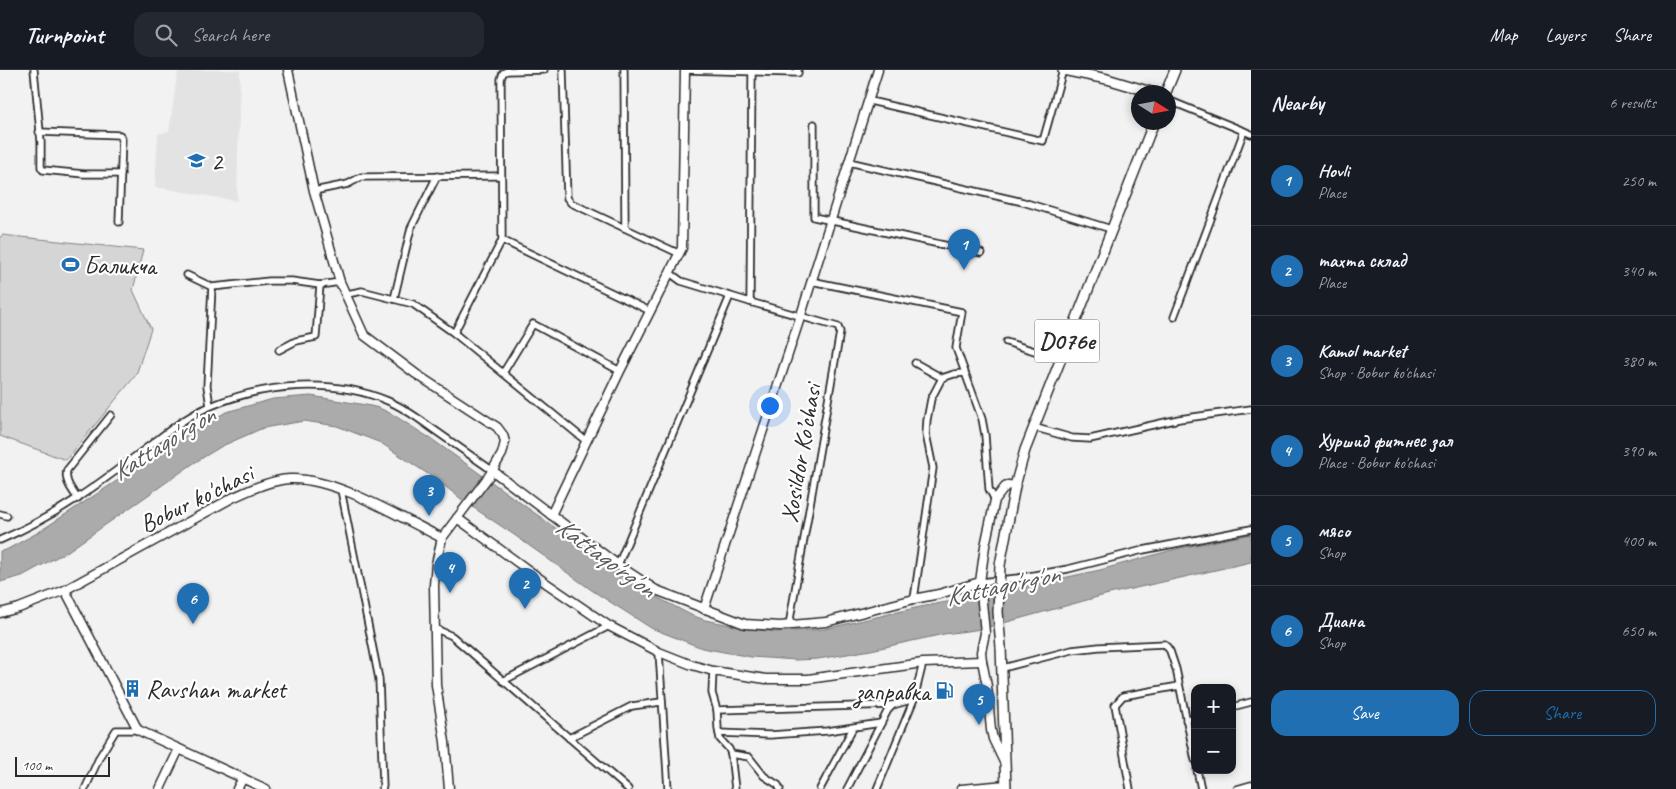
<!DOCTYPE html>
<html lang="en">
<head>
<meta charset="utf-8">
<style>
  body { margin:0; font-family:Caveat,sans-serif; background:#242831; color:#f1f3f6 }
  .controls { position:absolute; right:15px; bottom:15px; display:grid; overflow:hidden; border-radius:10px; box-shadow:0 2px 8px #0003 }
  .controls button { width:45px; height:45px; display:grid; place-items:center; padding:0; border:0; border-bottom:1px solid #363941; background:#171b24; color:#f1f3f6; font:25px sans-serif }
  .compass { position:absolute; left:1131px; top:15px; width:45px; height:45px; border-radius:50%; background:#171b24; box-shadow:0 2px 8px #0003; rotate:101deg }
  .scale { position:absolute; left:15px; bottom:12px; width:95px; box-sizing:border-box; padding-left:5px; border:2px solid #2b2b2b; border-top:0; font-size:14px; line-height:18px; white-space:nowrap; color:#2b2b2b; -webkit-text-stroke:4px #fff; paint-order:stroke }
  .you { position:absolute; left:769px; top:335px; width:18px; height:18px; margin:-12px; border:4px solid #fff; border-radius:50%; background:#1a73e8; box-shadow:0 0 0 8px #1a73e833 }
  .badge { display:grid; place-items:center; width:32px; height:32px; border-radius:50%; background:#1f6fb2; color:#fff; font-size:16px; font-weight:700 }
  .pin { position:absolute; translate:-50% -41px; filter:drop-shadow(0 1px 2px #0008) }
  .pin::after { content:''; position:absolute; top:26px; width:18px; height:15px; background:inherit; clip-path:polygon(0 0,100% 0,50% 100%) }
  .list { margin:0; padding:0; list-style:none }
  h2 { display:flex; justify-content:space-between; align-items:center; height:65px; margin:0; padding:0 20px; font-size:21px }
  h2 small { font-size:16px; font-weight:400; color:#9ea1a6 }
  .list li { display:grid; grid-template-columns:32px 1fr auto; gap:15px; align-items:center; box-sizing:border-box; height:90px; padding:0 20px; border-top:1px solid #363941 }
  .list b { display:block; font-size:19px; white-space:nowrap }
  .list p { margin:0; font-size:16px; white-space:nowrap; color:#9ea1a6 }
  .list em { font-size:16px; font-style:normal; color:#9ea1a6 }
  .actions { display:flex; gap:10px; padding:15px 20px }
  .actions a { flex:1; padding:11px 0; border:1px solid #1f6fb2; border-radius:15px; text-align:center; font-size:18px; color:#1f6fb2 }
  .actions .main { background:#1f6fb2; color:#fff }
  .icon { flex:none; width:28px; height:28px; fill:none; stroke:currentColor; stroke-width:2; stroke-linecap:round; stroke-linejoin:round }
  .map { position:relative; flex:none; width:1251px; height:719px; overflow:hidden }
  header { display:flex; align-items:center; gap:30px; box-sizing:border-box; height:70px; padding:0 25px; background:#171b24; border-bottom:1px solid #363941 }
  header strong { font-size:24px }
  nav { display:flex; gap:28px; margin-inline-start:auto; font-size:18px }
  .search { width:350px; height:45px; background:#242831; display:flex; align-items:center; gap:12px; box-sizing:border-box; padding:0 18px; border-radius:15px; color:#9ea1a6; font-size:19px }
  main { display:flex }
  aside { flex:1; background:#171b24 }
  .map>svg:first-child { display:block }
  .built { fill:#e3e3e3 }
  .green { fill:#d5d5d5; stroke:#808080 }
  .water { fill:#ababab; stroke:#787878 }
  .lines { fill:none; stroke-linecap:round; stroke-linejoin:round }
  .minor-casing { stroke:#2b2b2b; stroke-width:9 }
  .tertiary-casing { stroke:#2b2b2b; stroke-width:11 }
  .secondary-casing { stroke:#2b2b2b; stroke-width:12 }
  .primary-casing { stroke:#2b2b2b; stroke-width:12 }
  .minor { stroke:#fff; stroke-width:5.5 }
  .tertiary { stroke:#fff; stroke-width:8 }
  .secondary { stroke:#fff; stroke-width:9 }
  .primary { stroke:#fff; stroke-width:9 }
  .primary-bridge-casing { stroke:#2b2b2b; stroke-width:12; stroke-linecap:butt }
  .primary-bridge { stroke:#fff; stroke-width:9 }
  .labels { text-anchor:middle; stroke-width:4.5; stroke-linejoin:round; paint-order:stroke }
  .shield { fill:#fff; stroke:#6b6b6b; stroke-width:1 }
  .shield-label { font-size:24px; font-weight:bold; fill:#2b2b2b }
  .poi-label { font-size:25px; fill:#2b2b2b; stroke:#fff; text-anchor:start }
  .street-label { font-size:25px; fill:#2b2b2b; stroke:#fff }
  .water-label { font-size:26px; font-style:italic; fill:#585858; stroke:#fff }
</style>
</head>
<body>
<header>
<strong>Turnpoint</strong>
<div class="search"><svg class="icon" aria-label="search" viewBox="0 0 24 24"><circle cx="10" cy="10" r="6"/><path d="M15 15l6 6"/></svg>Search here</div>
<nav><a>Map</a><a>Layers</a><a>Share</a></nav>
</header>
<main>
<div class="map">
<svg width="1251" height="719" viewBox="0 0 1251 719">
  <rect width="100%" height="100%" fill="#f2f2f2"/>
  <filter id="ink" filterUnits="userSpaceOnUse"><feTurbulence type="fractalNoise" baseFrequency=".02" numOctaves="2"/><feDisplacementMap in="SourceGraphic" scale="10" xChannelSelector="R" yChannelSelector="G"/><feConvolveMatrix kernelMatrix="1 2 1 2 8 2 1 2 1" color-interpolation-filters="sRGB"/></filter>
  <g filter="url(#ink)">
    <polygon class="built" points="178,0 240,0 237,131 155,117 158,64 169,61"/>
    <polygon class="green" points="2,165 143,180 133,220 151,259 136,305 66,390 0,366 0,168"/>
    <polygon class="water" points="311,326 366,335 379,338 392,344 433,370 639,518 691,545 705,550 752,559 777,562 825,559 915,538 994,523 1100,500 1176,479 1251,464 1251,492 1105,525 982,559 944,564 871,580 818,589 796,590 751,587 702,578 651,558 593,521 510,462 465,432 437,410 381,373 337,356 304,351 263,358 222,376 194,393 68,481 22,506 0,512 0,481 6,480 37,463 190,363 226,342 273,329"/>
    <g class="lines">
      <defs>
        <g id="minor">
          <polyline points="34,0 41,72 41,97 43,100 84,104 121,104"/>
          <polyline points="563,0 567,128 571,133 680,184"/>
          <polyline points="624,0 625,158"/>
          <polyline points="685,0 798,3 798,0"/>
          <polyline points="1168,30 1251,64"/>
          <polyline points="870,31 1043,71 1063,0"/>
          <polyline points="814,54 814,147 981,183"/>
          <polyline points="39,62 120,65 122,69 119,152"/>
          <polyline points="849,92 1023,132 1111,159"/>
          <polyline points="314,121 348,114 361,107 501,106"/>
          <polyline points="502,170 650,241"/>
          <polyline points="670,203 681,211 750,232 838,257 840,262 789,555"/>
          <polyline points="187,205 212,217 269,211 292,211 320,215 340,212"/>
          <polyline points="811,211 962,242 956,278 982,349 985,365 989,419 995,430"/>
          <polyline points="347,224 362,221 413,234 454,263 586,371"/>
          <polyline points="394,229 411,158 437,106"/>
          <polyline points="750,232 752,2"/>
          <polyline points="1174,247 1244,61"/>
          <polyline points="454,263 502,170 501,9 503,3 507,1 544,0"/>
          <polyline points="1006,272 1060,289"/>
          <polyline points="279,280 296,271 316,267 320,215"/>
          <polyline points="915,293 942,308"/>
          <polyline points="503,303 533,254 620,301"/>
          <polyline points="210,336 207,316 212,217"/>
          <polyline points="1033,357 1072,368 1090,369 1179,349 1251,339"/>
          <polyline points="341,420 379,609 383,716 382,719"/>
          <path d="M 78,429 C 72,420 64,411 67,400 L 111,345"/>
          <polyline points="0,444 7,446"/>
          <path d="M 0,470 C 54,447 95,417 141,382 C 163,366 185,346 211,336 C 266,313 333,308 388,331 C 405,338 419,349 433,359 C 453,373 473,387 493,401"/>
          <polyline points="618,495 730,226"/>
          <polyline points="980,512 1018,508 1068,499 1143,480 1251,459"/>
          <polyline points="914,529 933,398 926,364 927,350 931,329 942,308 954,304 964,303"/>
          <polyline points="434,558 452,566 628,719"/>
          <polyline points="659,582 668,719"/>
          <polyline points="1003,598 1072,580 1099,577 1165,574 1170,581 1176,599 1195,690"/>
          <polyline points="713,601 712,623 717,640 718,659 720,669 729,679 731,684 735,719"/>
          <polyline points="503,611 609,556"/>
          <polyline points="1232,637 1251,632"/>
          <polyline points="717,640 893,635"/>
          <polyline points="1186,650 1195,647"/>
          <polyline points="719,663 770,665 827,661 881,653"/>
          <polyline points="569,668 632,636 661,632"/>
          <polyline points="731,684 749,687 764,706 778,715 780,719"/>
          <polyline points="1197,700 1201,719"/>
          <polyline points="85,719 100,686 116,660 138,660"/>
          <polyline points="820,719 853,658"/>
          <polyline points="847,719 888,640 893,635 914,629"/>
          <polyline points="877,719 914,629 923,593"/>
          <polyline points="1130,719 1115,635 1123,626 1179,616"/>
          <polyline points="1237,719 1251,715"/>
        </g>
        <g id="tertiary">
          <polyline points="288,0 314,121 340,212 364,265 416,304 497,357 503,365 505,372 502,384 489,406 442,468 436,494 434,515 436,615 445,672 449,719"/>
          <polyline points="493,401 618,495 656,520 745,554 780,556 826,552 914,529 939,524 980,512"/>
          <polyline points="551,445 620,301 682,178 685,0"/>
          <polyline points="457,448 543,511 609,556 659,582 692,595 713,601 766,609 808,609 923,593 982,591"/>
          <polyline points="65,520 138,660 266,719"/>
          <polyline points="704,539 801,245 878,0"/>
          <path d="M 0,543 L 19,538 L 65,520 L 232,428 C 250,420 270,410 290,409 C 335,407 401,448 442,468"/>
          <polyline points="1004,692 993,669 991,660 987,616 982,591 981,582 985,563 980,512 985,476 995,430 1005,417 1008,415 1015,416"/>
          <polyline points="160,719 179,679"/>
          <polyline points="237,719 243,708"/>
          <polyline points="961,719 1006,715"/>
        </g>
        <polyline id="secondary" points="1063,0 1107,9 1151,22"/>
        <g id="primary">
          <polyline points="1166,22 1175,0"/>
          <polyline points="1000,495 1015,416 1025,380 1154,52"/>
          <polyline points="1001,577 1006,719"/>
        </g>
      </defs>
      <use href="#minor" class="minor-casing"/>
      <use href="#tertiary" class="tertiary-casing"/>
      <use href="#secondary" class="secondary-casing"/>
      <use href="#primary" class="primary-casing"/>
      <use href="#minor" class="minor"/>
      <use href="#tertiary" class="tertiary"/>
      <use href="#secondary" class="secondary"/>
      <use href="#primary" class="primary"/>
      <defs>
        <polyline id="primary-bridge" points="1000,495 998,542 1001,577"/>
      </defs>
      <use href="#primary-bridge" class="primary-bridge-casing"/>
      <use href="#primary-bridge" class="primary-bridge"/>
    </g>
  </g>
  <defs>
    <symbol id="school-bare" viewBox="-9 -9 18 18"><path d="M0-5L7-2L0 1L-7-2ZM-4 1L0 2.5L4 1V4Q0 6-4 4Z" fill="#1f6fb2" stroke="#fff" stroke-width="2.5" paint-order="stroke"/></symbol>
    <symbol id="stadium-bare" viewBox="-9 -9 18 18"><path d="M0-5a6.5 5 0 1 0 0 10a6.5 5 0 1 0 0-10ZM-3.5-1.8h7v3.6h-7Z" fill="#1f6fb2" stroke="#fff" stroke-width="2.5" paint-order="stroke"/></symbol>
    <symbol id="building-bare" viewBox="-9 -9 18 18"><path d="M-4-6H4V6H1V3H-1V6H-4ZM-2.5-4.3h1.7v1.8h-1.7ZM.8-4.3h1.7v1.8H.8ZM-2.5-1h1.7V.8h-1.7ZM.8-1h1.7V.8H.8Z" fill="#1f6fb2" stroke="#fff" stroke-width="2.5" paint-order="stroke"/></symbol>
    <symbol id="fuel-bare" viewBox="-9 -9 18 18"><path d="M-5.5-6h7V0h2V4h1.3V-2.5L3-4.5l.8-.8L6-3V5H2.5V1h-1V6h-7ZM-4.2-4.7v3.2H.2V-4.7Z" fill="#1f6fb2" stroke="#fff" stroke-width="2.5" paint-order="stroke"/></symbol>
  </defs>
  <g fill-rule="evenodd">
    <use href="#school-bare" x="184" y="78" width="25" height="25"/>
    <use href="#stadium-bare" x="58" y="182" width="25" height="25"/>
    <use href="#building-bare" x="120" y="606" width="25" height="25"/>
    <use href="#fuel-bare" x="932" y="608" width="25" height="25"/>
  </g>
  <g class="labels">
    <rect class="shield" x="1034.5" y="249.5" width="65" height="43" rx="4"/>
    <g class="shield-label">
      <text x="1067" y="279">D076e</text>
    </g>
    <g class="poi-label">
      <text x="211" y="100">2</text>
      <text x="84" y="204">Баликча</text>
      <text x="146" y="628">Ravshan market</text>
      <text x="930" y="630" text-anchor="end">заправка</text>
    </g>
    <g class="street-label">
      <text transform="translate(800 383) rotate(-80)" y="9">Xosildor Ko’chasi</text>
      <text transform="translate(196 428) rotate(-26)" y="9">Bobur ko'chasi</text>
    </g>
    <g class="water-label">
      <text transform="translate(163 373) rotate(-32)" y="9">Kattaqo'rg'on</text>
      <text transform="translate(606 487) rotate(36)" y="9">Kattaqo'rg'on</text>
      <text transform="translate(1002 515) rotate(-12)" y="9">Kattaqo'rg'on</text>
    </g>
  </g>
</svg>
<div class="controls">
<button>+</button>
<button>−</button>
</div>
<svg class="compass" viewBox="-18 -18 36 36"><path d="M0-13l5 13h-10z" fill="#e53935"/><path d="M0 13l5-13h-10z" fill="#9ea1a6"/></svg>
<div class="scale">100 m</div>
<div class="you"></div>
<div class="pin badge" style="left:964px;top:200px">1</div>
<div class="pin badge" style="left:525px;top:539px">2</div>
<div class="pin badge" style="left:429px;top:446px">3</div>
<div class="pin badge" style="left:450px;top:523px">4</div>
<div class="pin badge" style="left:979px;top:655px">5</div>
<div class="pin badge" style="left:193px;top:554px">6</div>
</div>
<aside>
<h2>Nearby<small>6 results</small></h2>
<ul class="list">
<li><span class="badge">1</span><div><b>Hovli</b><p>Place</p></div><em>250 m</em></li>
<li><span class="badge">2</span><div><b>тахта склад</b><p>Place</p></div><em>340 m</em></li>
<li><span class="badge">3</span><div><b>Kamol market</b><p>Shop · Bobur ko'chasi</p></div><em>380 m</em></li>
<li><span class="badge">4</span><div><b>Хуршид фитнес зал</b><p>Place · Bobur ko'chasi</p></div><em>390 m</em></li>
<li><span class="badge">5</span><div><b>мясо</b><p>Shop</p></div><em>400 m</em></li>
<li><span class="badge">6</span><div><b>Диана</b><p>Shop</p></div><em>650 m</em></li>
</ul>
<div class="actions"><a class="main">Save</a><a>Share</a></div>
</aside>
</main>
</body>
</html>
